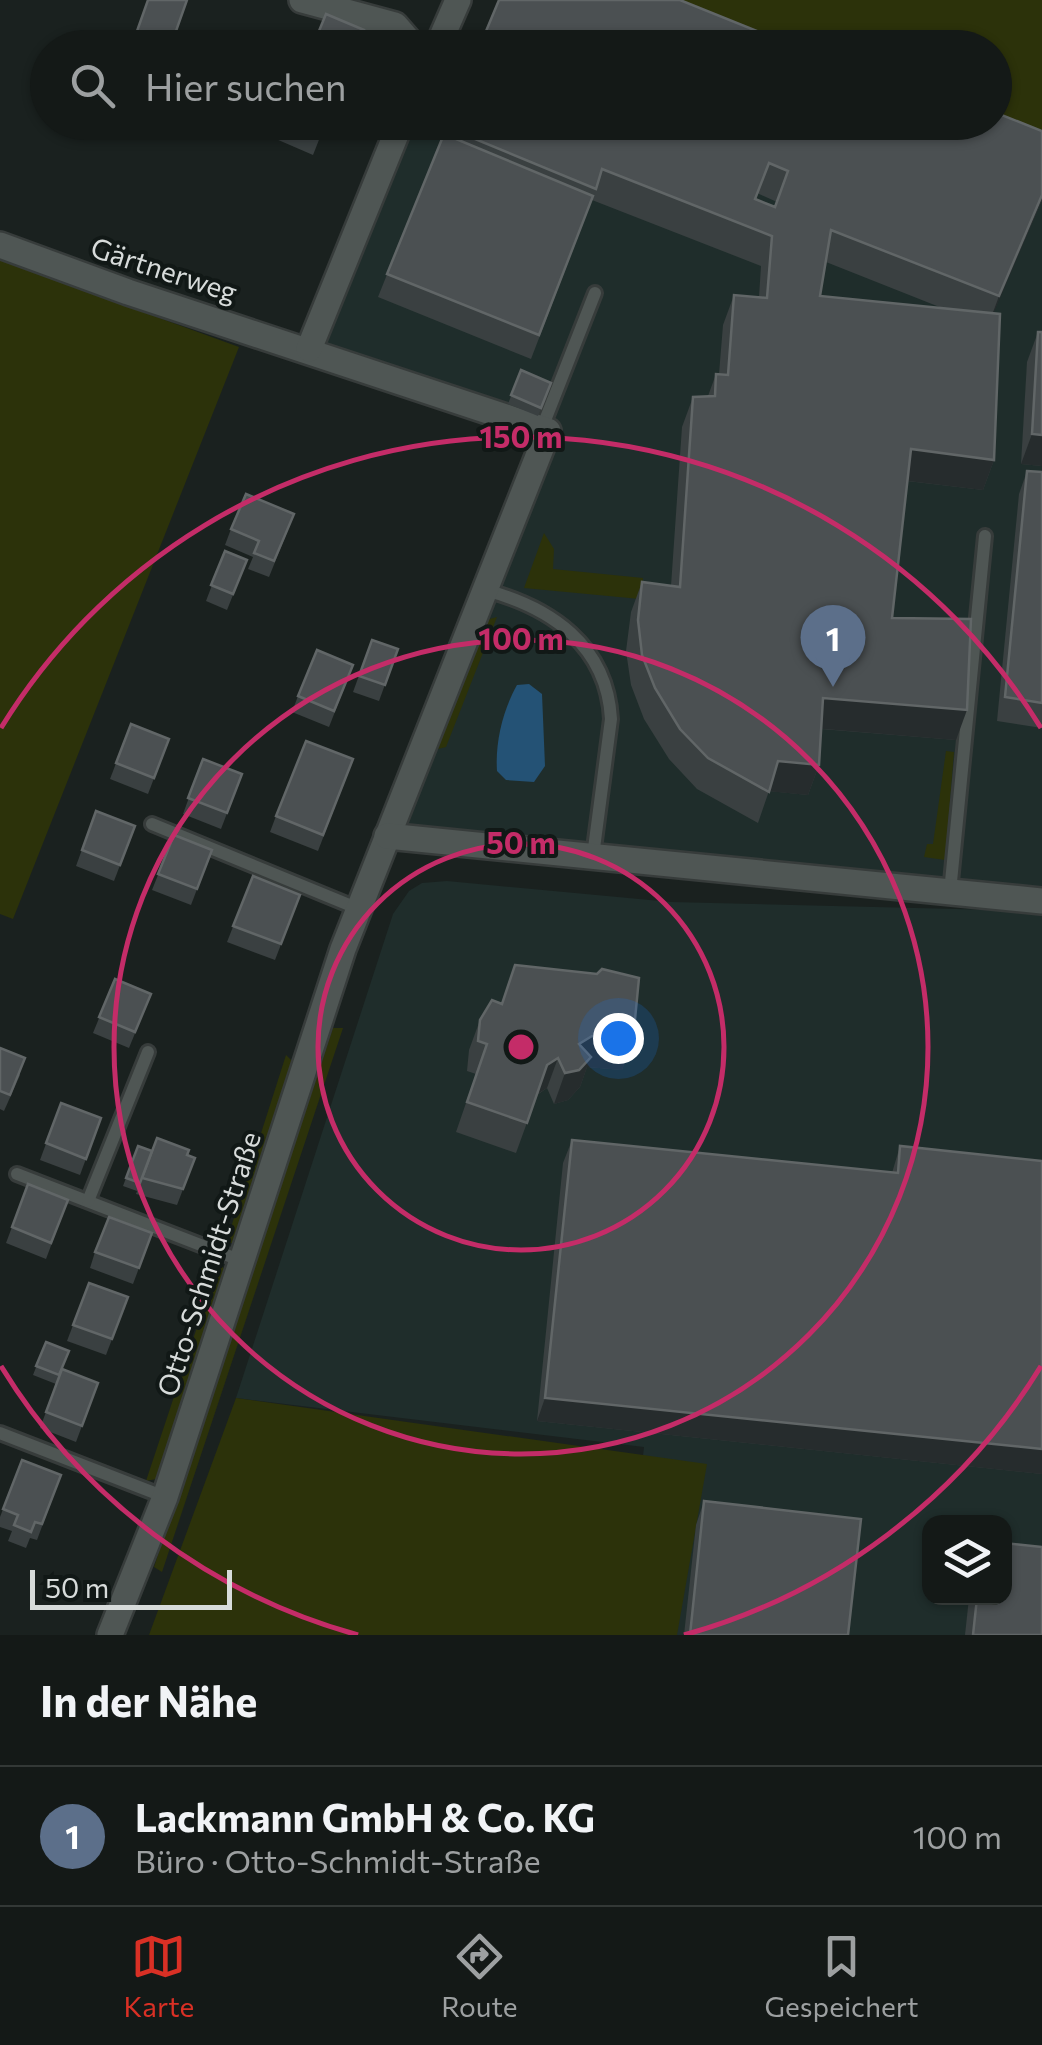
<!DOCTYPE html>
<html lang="de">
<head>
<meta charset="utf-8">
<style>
  body { margin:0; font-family:Commissioner,sans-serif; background:#212624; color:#f1f3f6 }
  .controls { position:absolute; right:30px; bottom:30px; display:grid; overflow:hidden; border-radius:20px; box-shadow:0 2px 8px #0004 }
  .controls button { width:90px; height:90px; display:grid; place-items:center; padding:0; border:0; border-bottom:2px solid #333836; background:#141917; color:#f1f3f6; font:50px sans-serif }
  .scale { position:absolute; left:30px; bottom:25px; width:202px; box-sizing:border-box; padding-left:10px; border:5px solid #d7dbda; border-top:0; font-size:28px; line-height:35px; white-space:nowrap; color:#d7dbda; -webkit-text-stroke:8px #111816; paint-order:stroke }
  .you { position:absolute; left:618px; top:1038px; width:35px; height:35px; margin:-25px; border:8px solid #fff; border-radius:50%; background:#1a73e8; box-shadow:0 0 0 15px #1a73e833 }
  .badge { display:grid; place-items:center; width:65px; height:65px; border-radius:50%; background:#d93025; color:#fff; font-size:32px; font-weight:700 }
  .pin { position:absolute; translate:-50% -82px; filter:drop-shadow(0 2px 5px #0008) }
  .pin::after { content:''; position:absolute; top:52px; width:35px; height:30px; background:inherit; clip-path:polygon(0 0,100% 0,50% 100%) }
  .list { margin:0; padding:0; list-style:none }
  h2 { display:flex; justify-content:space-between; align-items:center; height:130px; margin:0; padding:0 40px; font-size:42px }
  h2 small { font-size:32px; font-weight:400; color:#9da0a1 }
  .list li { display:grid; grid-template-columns:65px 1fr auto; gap:30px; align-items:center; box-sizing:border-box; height:140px; padding:0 40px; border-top:2px solid #333836 }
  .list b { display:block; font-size:38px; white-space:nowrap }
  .list p { margin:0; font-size:32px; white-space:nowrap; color:#9da0a1 }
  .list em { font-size:32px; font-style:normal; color:#9da0a1 }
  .icon { flex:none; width:55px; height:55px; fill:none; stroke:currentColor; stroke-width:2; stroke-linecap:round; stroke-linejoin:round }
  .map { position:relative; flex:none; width:1042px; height:1635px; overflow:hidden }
  .search { position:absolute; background:#141917; box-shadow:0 2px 8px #0004; left:30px; right:30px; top:30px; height:110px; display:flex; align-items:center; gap:25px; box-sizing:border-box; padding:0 35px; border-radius:55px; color:#9da0a1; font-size:38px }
  .sheet { height:270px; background:#141917 }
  nav { display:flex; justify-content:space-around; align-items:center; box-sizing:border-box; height:140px; border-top:2px solid #333836; background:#141917; font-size:28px; color:#9da0a1 }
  nav a { display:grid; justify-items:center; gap:5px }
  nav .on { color:#d93025 }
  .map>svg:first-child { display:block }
  .built { fill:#1f2d2b; fill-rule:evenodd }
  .green { fill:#2c320a }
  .water { fill:#245275 }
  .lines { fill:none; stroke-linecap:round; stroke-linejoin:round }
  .service-casing { stroke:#373c3b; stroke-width:18 }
  .minor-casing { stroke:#373c3b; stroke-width:30 }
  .service { stroke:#4f5654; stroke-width:12 }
  .minor { stroke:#4f5654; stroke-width:25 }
  .wall { fill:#3a4041; fill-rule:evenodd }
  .shaded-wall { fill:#262c2d }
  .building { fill:#4b5052; stroke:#616667; stroke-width:2.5; fill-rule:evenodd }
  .ring { fill:none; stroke:#c42c68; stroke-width:5 }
  .labels { text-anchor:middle; stroke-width:8; stroke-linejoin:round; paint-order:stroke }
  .street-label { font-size:28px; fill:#d7dbda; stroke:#111816 }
  .centre { fill:#c42c68; stroke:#111816; stroke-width:5 }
  .ring-label { font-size:30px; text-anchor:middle; font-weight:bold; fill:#c42c68; stroke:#111816; stroke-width:8; stroke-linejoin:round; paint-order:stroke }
</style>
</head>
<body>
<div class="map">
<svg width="1042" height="1635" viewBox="0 0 1042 1635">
  <rect width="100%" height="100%" fill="#1a211f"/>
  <g class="built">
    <polygon points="406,123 963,123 1042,152 1042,901 391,835 548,431 314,344"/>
    <path d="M 447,881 L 671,902 L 1042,911 L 1042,1635 L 623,1635 L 644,1447 L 236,1398 L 393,914 L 409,891 L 422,883 ZM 930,1522 L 1004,1522 L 1004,1598 L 930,1598 Z"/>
  </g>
  <g class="green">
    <polygon points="649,0 1042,0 1042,152 994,122 994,48 765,47"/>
    <polygon points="0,260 239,347 13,919 0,914"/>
    <polygon points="544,533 554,549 553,569 643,578 640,599 524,588"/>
    <polygon points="497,617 446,747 434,750 486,620"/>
    <polygon points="946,751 954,752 945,860 924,857 927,844 933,844"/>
    <polygon points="333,1028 343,1028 162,1572 154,1567"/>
    <polygon points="286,1055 292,1061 234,1243 226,1243"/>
    <polygon points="219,1261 226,1272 156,1479 146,1481"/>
    <polygon points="236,1398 707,1464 677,1635 149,1635"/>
  </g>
  <path class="water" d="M 529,684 L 542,694 L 545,766 L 534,782 L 506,780 L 497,771 C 495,742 503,710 517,685 Z"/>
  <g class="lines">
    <defs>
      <g id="service">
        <polyline points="542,428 595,293"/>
        <path d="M 485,590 C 550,607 607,645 611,719 L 593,856"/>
        <polyline points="152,824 359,909"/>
        <polyline points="950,892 985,536"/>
        <polyline points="17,1174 242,1261"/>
        <polyline points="88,1201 148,1052"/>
        <polyline points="0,1433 165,1497"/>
      </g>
      <g id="minor">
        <polyline points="302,0 395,25 415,48"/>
        <polyline points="437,48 458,0"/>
        <polyline points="0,245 128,292 548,431 343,949 165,1497 110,1635"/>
        <polyline points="309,349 401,122"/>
        <polyline points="387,836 1042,901"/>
      </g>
    </defs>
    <use href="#service" class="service-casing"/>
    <use href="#minor" class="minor-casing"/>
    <use href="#service" class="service"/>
    <use href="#minor" class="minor"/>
  </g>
  <g class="wall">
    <polygon points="282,122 326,122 313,155 276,139"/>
    <path d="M 448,122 L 805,122 L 1042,200 L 993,313 L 994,460 L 983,490 L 907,481 L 892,618 L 956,740 L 821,729 L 819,765 L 808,795 L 769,791 L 758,823 L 697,789 L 669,759 L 644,719 L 631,685 L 626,651 L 631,612 L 642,582 L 671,586 L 682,427 L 693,397 L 708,396 L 716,374 L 719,374 L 723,325 L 734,295 L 759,297 L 761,266 L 592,200 L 531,359 L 378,297 ZM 757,193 L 777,202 L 775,207 L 755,199 ZM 826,262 L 942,308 L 820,296 Z"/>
    <polygon points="1038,332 1042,466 1021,464 1027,362"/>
    <polygon points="521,370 551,383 538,416 508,404"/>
    <polygon points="1027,471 1042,472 1042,728 997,721 1019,494"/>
    <polygon points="231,529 288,530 269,577 248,569 253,557 225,545"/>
    <polygon points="225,551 247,560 227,610 206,601"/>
    <polygon points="372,640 398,649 379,701 353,692"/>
    <polygon points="347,681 329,727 292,712 298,696"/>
    <polygon points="131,724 169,739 148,794 110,779"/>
    <polygon points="203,759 242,774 221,829 183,814"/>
    <polygon points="353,759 318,851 270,832 276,816"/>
    <polygon points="96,811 135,826 114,881 76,866"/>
    <polygon points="174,835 212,850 191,905 152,890"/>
    <polygon points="253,876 300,895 275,960 227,942"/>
    <polygon points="115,979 151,994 129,1048 93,1033"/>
    <polygon points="480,1020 633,1040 622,1070 587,1067 580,1087 568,1100 554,1104 547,1088 537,1095 516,1153 456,1132 476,1074 467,1071 469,1050"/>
    <polygon points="0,1048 20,1075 4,1111 0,1109"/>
    <polygon points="61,1103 101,1118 80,1175 40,1160"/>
    <polygon points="572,1140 892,1173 900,1146 1042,1161 1042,1474 537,1421 563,1163"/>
    <polygon points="138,1146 152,1151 187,1155 195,1158 177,1205 136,1194 142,1178 137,1191 123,1186"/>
    <polygon points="28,1184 68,1200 46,1259 6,1243"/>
    <polygon points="152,1233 133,1284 90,1268 95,1252"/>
    <polygon points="89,1283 128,1297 106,1355 67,1341"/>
    <polygon points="46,1342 62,1369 98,1383 76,1442 40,1428 61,1372 56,1384 33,1375"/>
    <polygon points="22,1460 61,1475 37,1540 30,1538 26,1548 8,1541 12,1531 0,1527 0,1517"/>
    <polygon points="704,1501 848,1635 684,1635 696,1525"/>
    <polygon points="969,1598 1004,1598 1042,1635 965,1635"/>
  </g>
  <g class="shaded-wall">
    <polygon points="1042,195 1042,200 988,326 999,296"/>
    <polygon points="1032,434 1042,435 1042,466 1021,464"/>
    <polygon points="911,449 994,460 983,490 900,480"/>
    <polygon points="823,698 967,710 956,740 812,728"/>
    <polygon points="778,761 819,765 808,795 767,791"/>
    <polygon points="592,1036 633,1040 622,1070 587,1067 580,1087 568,1100 554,1104 565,1073 579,1044"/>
    <polygon points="558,1058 547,1088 536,1095 547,1065"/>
    <polygon points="545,1398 1042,1449 1042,1474 537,1421"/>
  </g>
  <g class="building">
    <polygon points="148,0 187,0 170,48 131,48"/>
    <polygon points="499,0 680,0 799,48 479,48"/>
    <polygon points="326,14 364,30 356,48 312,48"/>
    <path d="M 994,112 L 1042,131 L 1042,195 L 999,296 L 831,230 L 820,296 L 1000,314 L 994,460 L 911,449 L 892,618 L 971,619 L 967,710 L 823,698 L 819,765 L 778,761 L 769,792 L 708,758 L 680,729 L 655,688 L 642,655 L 638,620 L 642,582 L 680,587 L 693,397 L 715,396 L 716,374 L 728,375 L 734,295 L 767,298 L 772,236 L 602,169 L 596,189 L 446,127 L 448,122 L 994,122 ZM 769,163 L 788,171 L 775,207 L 755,199 Z"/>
    <polygon points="301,122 325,122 322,131"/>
    <polygon points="444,134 593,196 539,335 387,274"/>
    <polygon points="1038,332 1042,332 1042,435 1032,434"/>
    <polygon points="521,370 551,383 541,408 511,395"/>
    <polygon points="1027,471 1042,472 1042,703 1005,697"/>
    <polygon points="246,494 294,514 274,561 254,553 259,541 231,529"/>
    <polygon points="225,551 247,560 233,594 211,585"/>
    <polygon points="372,640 398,649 385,685 359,676"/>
    <polygon points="317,650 353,665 334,711 298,696"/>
    <polygon points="131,724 169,739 154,778 116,763"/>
    <polygon points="306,741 353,759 323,835 276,816"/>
    <polygon points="203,759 242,774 227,813 188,798"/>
    <polygon points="96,811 135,826 120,865 82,850"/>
    <polygon points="174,835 212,850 197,889 158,874"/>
    <polygon points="253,876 300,895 281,944 233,926"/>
    <polygon points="515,965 597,974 602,969 639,978 633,1040 592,1036 579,1044 591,1057 579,1070 565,1073 558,1058 547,1065 527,1123 467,1102 487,1044 478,1041 480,1020 492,1000 502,1004"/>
    <polygon points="115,979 151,994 135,1032 99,1017"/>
    <polygon points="0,1048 25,1058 10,1095 0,1091"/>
    <polygon points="61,1103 101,1118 86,1159 46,1143"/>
    <polygon points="157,1138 189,1150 187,1155 195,1158 183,1189 142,1178"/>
    <polygon points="572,1140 898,1173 900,1146 1042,1161 1042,1449 545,1398"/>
    <polygon points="138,1146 152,1151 140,1183 126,1178"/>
    <polygon points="28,1184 68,1200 51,1243 12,1227"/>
    <polygon points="109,1217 152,1233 139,1268 95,1252"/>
    <polygon points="89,1283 128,1297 112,1339 73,1325"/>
    <polygon points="46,1342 69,1351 59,1375 36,1366"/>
    <polygon points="62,1369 98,1383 82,1426 46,1412"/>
    <polygon points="22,1460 61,1475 42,1524 35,1522 31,1532 14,1525 18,1515 3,1509"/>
    <polygon points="704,1501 861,1519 848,1635 690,1635"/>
    <polygon points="1004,1543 1042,1547 1042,1635 973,1635 977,1598 1004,1598"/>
  </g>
  <g class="ring">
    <circle cx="521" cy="1047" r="203"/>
    <circle cx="521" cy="1047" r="407"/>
    <path d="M1041 1366A610 610 0 0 1 684 1635M358 1635A610 610 0 0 1 1 1366M1 728A610 610 0 0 1 1041 728"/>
  </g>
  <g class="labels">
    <g class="street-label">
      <text transform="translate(164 270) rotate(18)" y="10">Gärtnerweg</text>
      <text transform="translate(209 1264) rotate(-72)" y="10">Otto-Schmidt-Straße</text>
    </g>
  </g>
  <circle cx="521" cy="1047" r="15" class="centre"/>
  <g class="ring-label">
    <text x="521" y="448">150 m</text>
    <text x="521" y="650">100 m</text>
    <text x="521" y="854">50 m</text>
  </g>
</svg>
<div class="controls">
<button><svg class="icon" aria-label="layers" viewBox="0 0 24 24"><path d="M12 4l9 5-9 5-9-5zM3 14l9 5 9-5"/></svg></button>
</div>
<div class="scale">50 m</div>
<div class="you"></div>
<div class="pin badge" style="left:833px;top:687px;background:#5c6f8a">1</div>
<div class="search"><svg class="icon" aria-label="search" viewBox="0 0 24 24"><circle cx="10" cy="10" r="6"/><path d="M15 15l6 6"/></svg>Hier suchen</div>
</div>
<section class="sheet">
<h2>In der Nähe<small></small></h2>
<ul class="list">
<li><span class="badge" style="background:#5c6f8a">1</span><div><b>Lackmann GmbH &amp; Co. KG</b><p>Büro · Otto-Schmidt-Straße</p></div><em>100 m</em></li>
</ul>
</section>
<nav>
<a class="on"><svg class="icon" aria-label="map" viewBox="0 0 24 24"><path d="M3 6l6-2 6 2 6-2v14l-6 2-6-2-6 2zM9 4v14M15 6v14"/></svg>Karte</a>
<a><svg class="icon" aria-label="directions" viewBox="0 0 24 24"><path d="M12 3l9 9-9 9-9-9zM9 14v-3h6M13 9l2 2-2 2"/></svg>Route</a>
<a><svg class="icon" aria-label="saved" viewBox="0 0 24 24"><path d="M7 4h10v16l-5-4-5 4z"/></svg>Gespeichert</a>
</nav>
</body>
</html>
